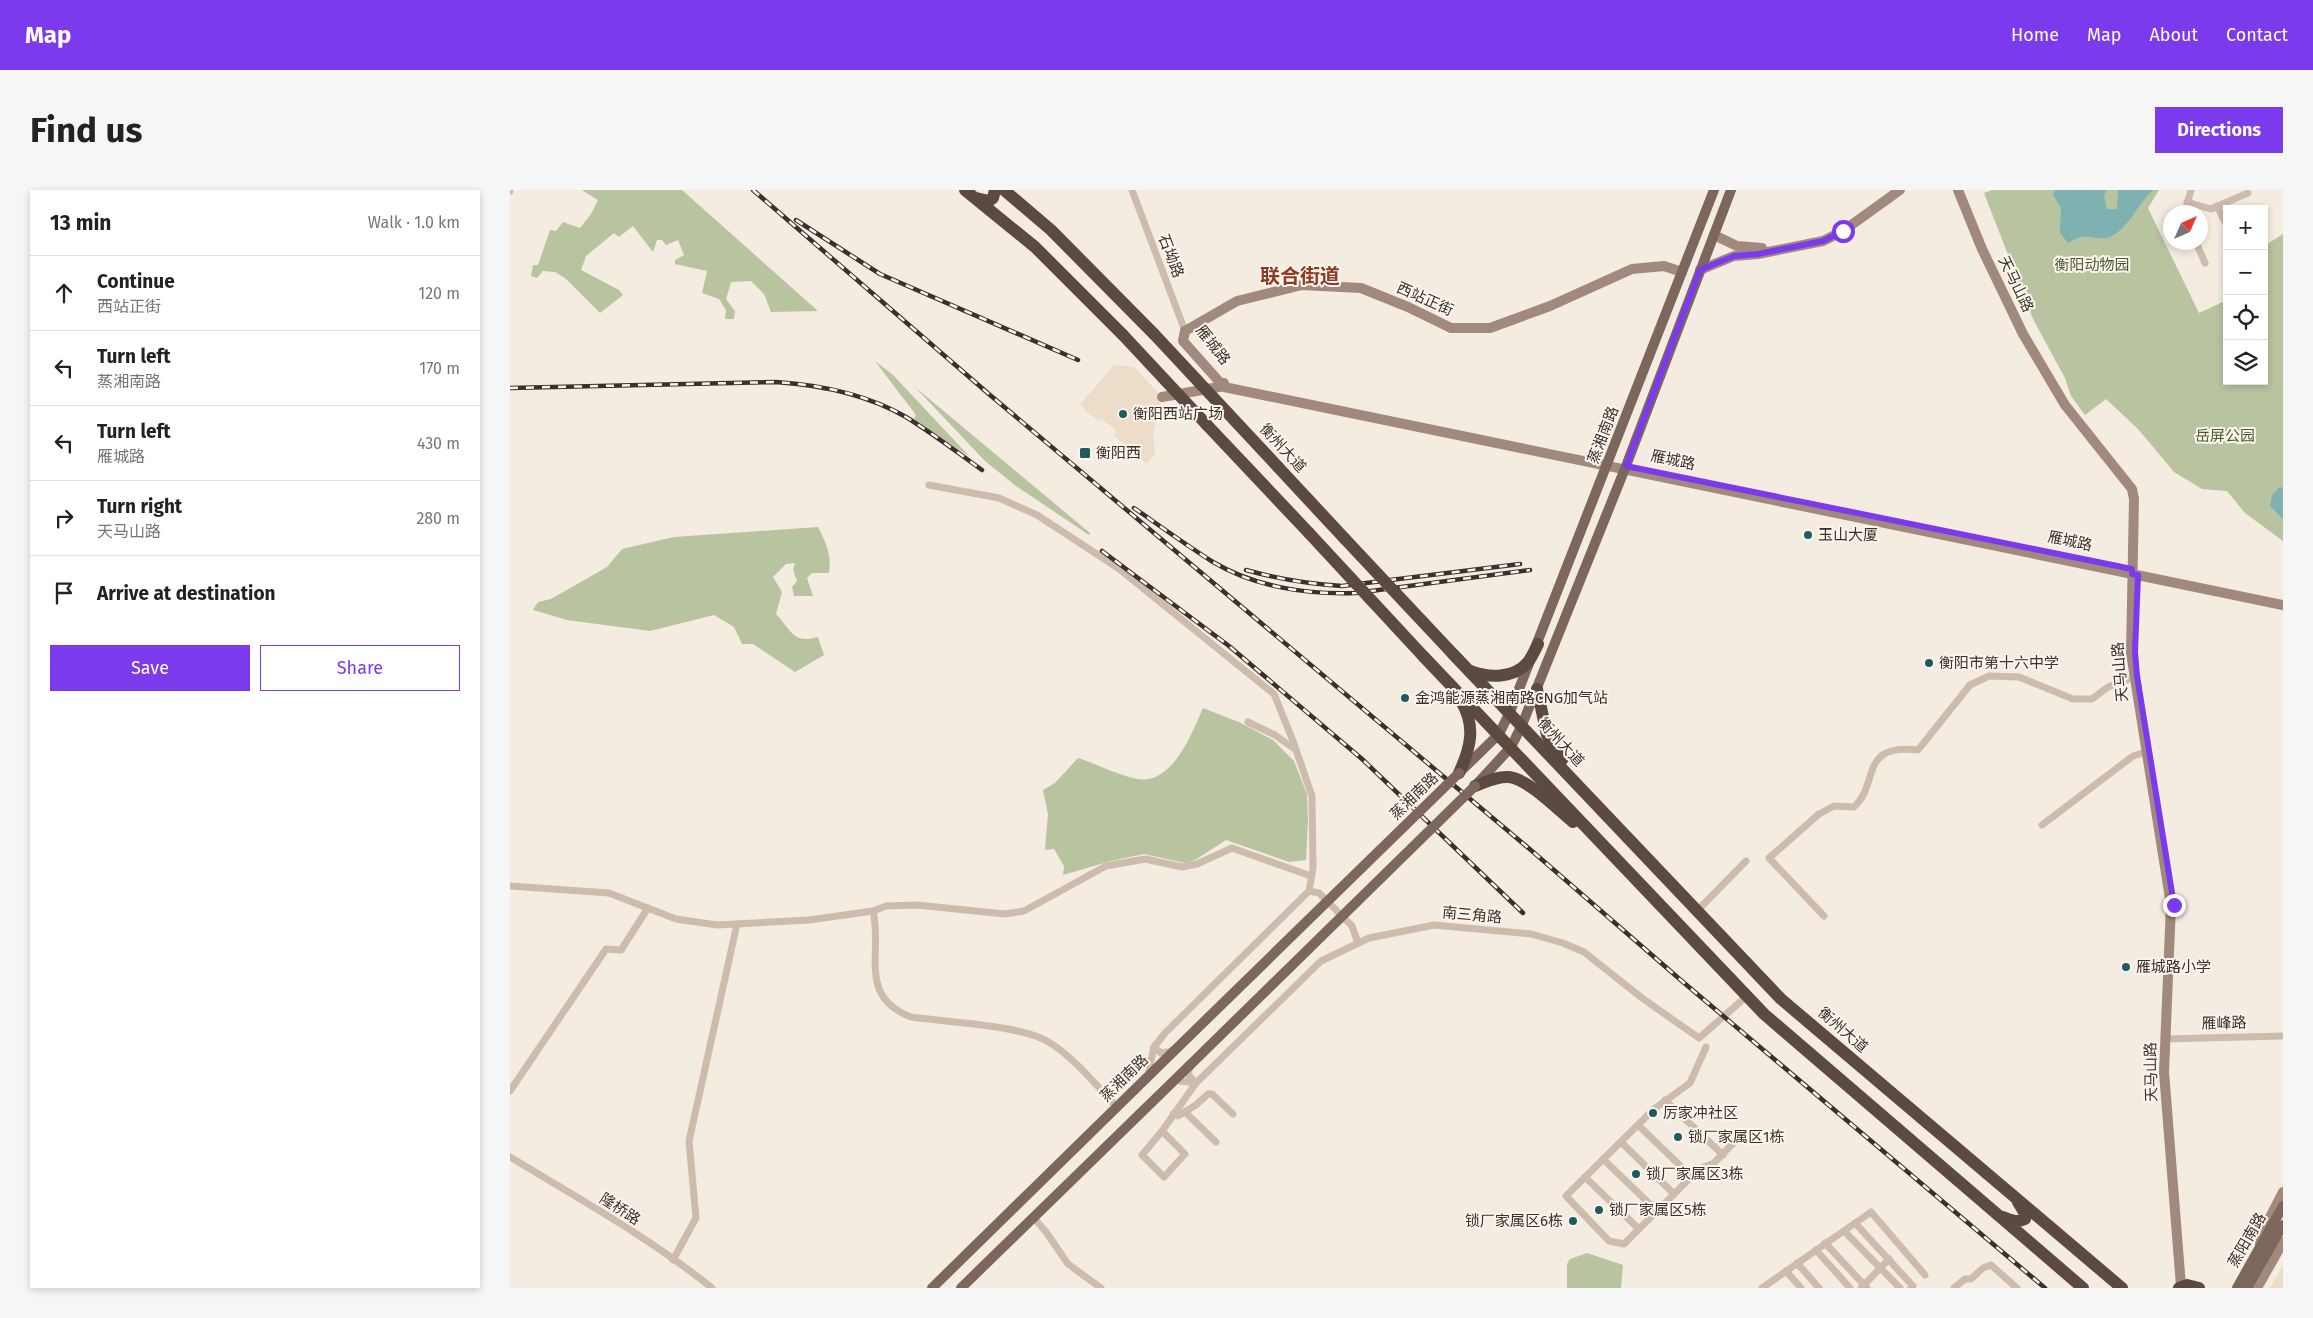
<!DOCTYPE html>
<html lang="en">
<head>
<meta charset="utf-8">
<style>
  body { margin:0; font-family:"Fira Sans","Noto Sans SC",sans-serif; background:#f6f6f6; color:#222 }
  .controls { position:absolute; right:15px; top:15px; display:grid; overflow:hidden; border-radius:0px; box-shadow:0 2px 8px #0003 }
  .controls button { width:45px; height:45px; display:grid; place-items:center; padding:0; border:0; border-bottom:1px solid #e0e0e0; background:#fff; color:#222; font:25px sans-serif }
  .compass { position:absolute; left:1653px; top:15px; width:45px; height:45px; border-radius:50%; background:#fff; box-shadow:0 2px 8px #0003; rotate:45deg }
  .stop { position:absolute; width:15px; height:15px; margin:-11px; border:4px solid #7c3aed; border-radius:50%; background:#fff }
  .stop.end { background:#7c3aed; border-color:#fff; box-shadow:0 1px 5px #0008 }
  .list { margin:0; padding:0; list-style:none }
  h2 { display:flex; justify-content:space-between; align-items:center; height:65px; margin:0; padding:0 20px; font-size:21px }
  h2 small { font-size:16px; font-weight:400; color:#767676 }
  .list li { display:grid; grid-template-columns:32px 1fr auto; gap:15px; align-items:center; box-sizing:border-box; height:75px; padding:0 20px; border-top:1px solid #e0e0e0 }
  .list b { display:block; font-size:19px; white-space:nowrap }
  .list p { margin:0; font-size:16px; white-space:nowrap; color:#767676 }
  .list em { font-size:16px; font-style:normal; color:#767676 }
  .actions { display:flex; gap:10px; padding:15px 20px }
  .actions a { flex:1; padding:11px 0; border:1px solid #7c3aed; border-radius:0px; text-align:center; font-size:18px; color:#7c3aed }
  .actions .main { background:#7c3aed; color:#fff }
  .icon { flex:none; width:28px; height:28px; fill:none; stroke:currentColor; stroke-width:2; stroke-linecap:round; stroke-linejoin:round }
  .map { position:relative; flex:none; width:1773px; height:1098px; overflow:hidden; border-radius:0px }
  header { display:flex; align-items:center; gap:30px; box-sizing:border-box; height:70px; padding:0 25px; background:#7c3aed; color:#fff }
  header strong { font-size:24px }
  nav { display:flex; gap:28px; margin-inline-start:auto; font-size:18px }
  .intro { display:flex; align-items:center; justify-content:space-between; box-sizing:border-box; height:120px; padding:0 30px }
  h1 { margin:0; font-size:35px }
  .button { padding:12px 22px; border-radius:0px; background:#7c3aed; color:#fff; font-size:18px; font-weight:700 }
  main { display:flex; gap:30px; padding:0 30px }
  aside { flex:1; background:#fff; border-radius:0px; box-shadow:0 2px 8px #0003 }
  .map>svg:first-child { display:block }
  .green { fill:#b8c4a0 }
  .plaza { fill:#ecdcc8 }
  .water { fill:#7fb0b2 }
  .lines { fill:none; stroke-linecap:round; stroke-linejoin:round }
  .street { stroke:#cdbbac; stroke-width:7 }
  .secondary { stroke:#a18a7d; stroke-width:10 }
  .primary { stroke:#7d675c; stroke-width:10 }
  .highway { stroke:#5c4a42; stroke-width:12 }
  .rail-casing { stroke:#3b302b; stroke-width:4.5 }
  .rail { stroke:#fbf5ee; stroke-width:2.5; stroke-dasharray:8; stroke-linecap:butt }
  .primary-bridge { stroke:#7d675c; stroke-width:10 }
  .highway-bridge { stroke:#5c4a42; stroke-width:12 }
  .route { stroke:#7c3aed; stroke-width:6 }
  .poi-dot { fill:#1f5a5e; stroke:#fbf5ee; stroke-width:2 }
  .labels { text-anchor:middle; stroke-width:4; stroke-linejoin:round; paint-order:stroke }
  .street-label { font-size:15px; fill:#3b302b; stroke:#fbf5ee }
  .park-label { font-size:15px; fill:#4a5a2e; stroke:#fbf5ee }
  .poi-label { font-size:15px; fill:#3b302b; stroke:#fbf5ee; text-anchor:start }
  .district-label { font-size:20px; font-weight:bold; fill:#8c3b22; stroke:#fbf5ee }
</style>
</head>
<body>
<header>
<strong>Map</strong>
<nav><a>Home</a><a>Map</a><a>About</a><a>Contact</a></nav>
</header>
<div class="intro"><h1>Find us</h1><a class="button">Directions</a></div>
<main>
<aside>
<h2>13 min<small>Walk · 1.0 km</small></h2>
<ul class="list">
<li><svg class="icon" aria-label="ahead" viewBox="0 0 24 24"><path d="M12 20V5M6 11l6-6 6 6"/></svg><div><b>Continue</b><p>西站正街</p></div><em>120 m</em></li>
<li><svg class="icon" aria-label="left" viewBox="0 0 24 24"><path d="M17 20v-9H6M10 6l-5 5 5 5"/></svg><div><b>Turn left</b><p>蒸湘南路</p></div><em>170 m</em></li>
<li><svg class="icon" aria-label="left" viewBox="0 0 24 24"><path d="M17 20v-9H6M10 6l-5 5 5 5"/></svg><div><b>Turn left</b><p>雁城路</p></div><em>430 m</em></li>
<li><svg class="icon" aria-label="right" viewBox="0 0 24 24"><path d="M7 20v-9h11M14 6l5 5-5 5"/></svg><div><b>Turn right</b><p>天马山路</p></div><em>280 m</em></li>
<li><svg class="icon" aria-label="arrive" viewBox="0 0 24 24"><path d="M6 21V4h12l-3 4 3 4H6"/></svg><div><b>Arrive at destination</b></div></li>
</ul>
<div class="actions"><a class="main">Save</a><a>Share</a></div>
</aside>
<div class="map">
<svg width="1773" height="1098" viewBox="0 0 1773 1098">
  <rect width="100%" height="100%" fill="#f4ebe1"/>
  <g class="green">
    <polygon points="72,0 172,0 308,121 261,122 254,104 241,91 221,92 216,109 225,121 224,129 215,129 216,120 209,109 192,103 197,81 165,74 165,70 174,65 168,50 156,55 152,50 147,50 143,62 123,36 109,47 104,43 76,66 71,80 109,100 113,105 90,123 55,88 45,82 33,81 27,88 21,86 23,75 28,75 40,40 46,41 53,32 70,38 81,24 88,10"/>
    <polygon points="1482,0 1649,0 1638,18 1689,123 1717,110 1717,191 1754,191 1754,56 1773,44 1773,351 1735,323 1717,301 1692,299 1664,282 1628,239 1596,209 1575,225 1561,206 1555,188 1523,129 1474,3"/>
    <polygon points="365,171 383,185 460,267 404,229 406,225"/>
    <polygon points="405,197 580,343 579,345 506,296 475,271"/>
    <path d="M 308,337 C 316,352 322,366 319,383 L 302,383 L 297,388 L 303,406 L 284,406 L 282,397 L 287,391 L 283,380 L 285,373 L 276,374 L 263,387 L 272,402 L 266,424 C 282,441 283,454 308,447 L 314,465 L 285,482 L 243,454 L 232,454 L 224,437 L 204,425 L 140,441 L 57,430 L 23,420 L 28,412 L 41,409 L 97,377 L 112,359 L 164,347 Z"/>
    <path d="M 693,518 L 731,533 L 763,550 L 784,571 L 797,604 L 798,630 L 796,670 L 779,672 L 716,650 L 685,670 L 675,673 L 634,664 L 601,671 L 553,685 L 554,676 L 544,659 L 535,660 L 538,624 L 533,600 L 545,593 L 568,568 C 587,574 607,585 627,589 C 663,595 682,543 693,518 Z"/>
    <polygon points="1077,1063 1113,1075 1111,1098 1057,1098 1057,1074 1060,1069"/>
  </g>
  <g class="plaza">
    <polygon points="604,175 624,177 652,207 643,244 645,264 637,274 604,245 607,242 591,228 588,231 570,215"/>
    <polygon points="1773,1075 1773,1098 1760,1098"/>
  </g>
  <g class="water">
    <path d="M 1545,0 L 1596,0 L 1594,7 L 1597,19 L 1607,19 L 1608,0 L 1643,0 C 1628,13 1621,35 1602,46 C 1593,52 1582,45 1572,47 C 1567,48 1562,51 1558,53 L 1550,43 L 1551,18 L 1543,5 Z"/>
    <polygon points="1770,297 1773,298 1773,329 1760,316 1762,305"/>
  </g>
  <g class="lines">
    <g class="street">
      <polyline points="622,0 675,141"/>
      <polyline points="0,1 0,0"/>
      <polyline points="1677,12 1701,19 1738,3"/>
      <polyline points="1707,16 1717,36"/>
      <polyline points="1675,22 1681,0"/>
      <polyline points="1686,52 1695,73"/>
      <polyline points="419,295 489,308 527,325 608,378 764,504 783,551 802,606 803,678 799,701 655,843 644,857 638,886"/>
      <polyline points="738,532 765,545 786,560"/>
      <polyline points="1532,635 1623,566 1636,562"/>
      <polyline points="0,696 99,703 166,729 207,735 299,730 363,721 376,716 407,715 495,724 514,721 596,676 635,669 672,677 687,674 722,658 801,686"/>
      <polyline points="799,701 809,703 842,736 848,753"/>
      <path d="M 363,721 C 373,763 347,806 401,827 C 435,832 509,835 537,851 C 564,867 585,894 607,917"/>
      <polyline points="1187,721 1236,671"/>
      <path d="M 1314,726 L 1259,668 L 1309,624 L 1324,616 L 1344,617 C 1370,594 1348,553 1408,560 L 1460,495 L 1479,486 L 1509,487 L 1563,509 L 1582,509 L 1598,497 L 1627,486"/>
      <polyline points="1655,849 1773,846"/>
      <polyline points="644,857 651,863 664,861"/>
      <polyline points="1196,857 1180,893 1144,919 1056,1006 1099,1051 1114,1054 1189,979 1204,973 1228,948"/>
      <polyline points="664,890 686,893 811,771 859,748 924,735 1021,744 1053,753 1074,762 1132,808 1189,848 1237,806"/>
      <polyline points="0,901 96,759 111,760 138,718"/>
      <polyline points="1155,910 1213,965"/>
      <polyline points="675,922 706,952"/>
      <polyline points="663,924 668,926 686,915 698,904 702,904 723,924"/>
      <polyline points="1128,935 1182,987"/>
      <polyline points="652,941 632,965 654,987 675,964 652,941 686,893 679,886 679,876"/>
      <polyline points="1111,952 1164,1004"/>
      <path d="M 0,967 C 68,1008 140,1048 202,1098"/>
      <polyline points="1093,969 1147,1021"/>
      <polyline points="1075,987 1129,1039"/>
      <polyline points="523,1027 536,1042 558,1074 591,1098"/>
      <polyline points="1345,1033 1403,1096 1401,1098"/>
      <polyline points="1334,1041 1390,1098"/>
      <polyline points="1315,1053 1357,1098"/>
      <polyline points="1306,1060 1340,1098"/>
      <polyline points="163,1070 186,1028 179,951 227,734"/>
      <polyline points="1287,1073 1309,1098"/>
      <polyline points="1276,1081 1291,1098"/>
      <polyline points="1252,1098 1361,1022 1415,1085"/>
      <polyline points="1351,1098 1379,1069"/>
      <polyline points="1444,1098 1455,1089 1461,1089 1473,1078 1481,1075 1507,1098"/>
    </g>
    <g class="secondary">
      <polyline points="1448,0 1472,59 1513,144 1555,215 1622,299 1624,309 1621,463 1661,715 1654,882 1671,1096"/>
      <polyline points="1204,45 1227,56 1252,58"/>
      <polyline points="1190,80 1224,66 1248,64 1313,51 1333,41 1390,0"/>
      <polyline points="675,141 673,151 714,197 1773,415"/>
      <polyline points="675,141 727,111 792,95 851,98 898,117 941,138 980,138 1040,116 1122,79 1154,76 1172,82"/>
      <polyline points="652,207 709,197 714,193"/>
      <polyline points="1750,1053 1754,1039 1773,1002"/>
      <polyline points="1747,1098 1773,1052"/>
    </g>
    <g class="primary">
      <polyline points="952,580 989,544 1000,522 1204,0"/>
      <polyline points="966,595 1001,557 1012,535 1116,276 1221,0"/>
      <polyline points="422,1098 664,861"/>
      <polyline points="451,1098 679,876"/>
      <polyline points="1727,1098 1773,1016"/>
      <polyline points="1737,1098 1773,1035"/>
    </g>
    <g class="highway">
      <polyline points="455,0 525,57 613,145"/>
      <polyline points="494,0 541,40 644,144"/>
      <polyline points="466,8 479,11 483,8 485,0"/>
      <polyline points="697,235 799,343"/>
      <polyline points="768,277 835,349"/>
      <polyline points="943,464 1271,809 1612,1098"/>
      <polyline points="914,467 1254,824 1573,1098"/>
      <path d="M 960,481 C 979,488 1004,489 1018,472 C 1022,467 1025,460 1028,454"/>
      <polyline points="1027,499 1037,545 1052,570"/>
      <path d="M 949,583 C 961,557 966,536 951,511"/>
      <path d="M 965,596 C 976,592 987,586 999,587 C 1018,589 1048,620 1063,632"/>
      <path d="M 1493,1027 C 1500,1030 1507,1033 1515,1029 L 1516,1025 L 1508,1012"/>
      <polyline points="1669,1098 1677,1095 1689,1098"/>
    </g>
    <defs>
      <g id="rail">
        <polyline points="243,0 480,205 1022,661 1173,792 1535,1098"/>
        <polyline points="286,30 370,84 568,170"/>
        <path d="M 0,198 L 266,192 C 311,195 356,204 396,227 C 422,243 447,262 472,280"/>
        <path d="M 624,318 C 650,336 676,355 703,372 C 745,397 798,405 846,403 L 1020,380"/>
        <polyline points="592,361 719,456 852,569 1013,723"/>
        <path d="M 736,380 C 768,389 799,394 832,396 L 1010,374"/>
      </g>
    </defs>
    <use href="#rail" class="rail-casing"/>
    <use href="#rail" class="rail"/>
    <g class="primary-bridge">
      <polyline points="664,861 949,583"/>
      <polyline points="679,876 965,596"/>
    </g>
    <g class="highway-bridge">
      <polyline points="644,144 768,277"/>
      <polyline points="613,145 697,235"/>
      <polyline points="799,343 914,467"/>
      <polyline points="835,349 943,464"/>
    </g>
  </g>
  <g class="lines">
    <polyline class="route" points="1333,41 1313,51 1248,64 1224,66 1190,80 1116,276 1622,379 1622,384 1628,385 1625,462 1627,486 1664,715"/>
  </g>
  <g class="poi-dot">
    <circle cx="613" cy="224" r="5"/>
    <rect x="569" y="257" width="12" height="12" rx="2.5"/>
    <circle cx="1298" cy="345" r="5"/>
    <circle cx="1419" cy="473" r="5"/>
    <circle cx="895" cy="508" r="5"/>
    <circle cx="1616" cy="777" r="5"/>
    <circle cx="1143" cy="923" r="5"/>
    <circle cx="1168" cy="947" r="5"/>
    <circle cx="1126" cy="984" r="5"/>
    <circle cx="1089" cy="1020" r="5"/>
    <circle cx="1063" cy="1031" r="5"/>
  </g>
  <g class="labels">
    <g class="street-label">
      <text transform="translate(661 66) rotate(69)" y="5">石坳路</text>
      <text transform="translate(1506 94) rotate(64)" y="5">天马山路</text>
      <text transform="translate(915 109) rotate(24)" y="5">西站正街</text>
      <text transform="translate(703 155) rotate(52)" y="5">雁城路</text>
      <text transform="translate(1093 245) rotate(-69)" y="5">蒸湘南路</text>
      <text transform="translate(773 258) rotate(47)" y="5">衡州大道</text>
      <text transform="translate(1163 270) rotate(12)" y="5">雁城路</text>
      <text transform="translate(1560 351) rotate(12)" y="5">雁城路</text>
      <text transform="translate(1610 482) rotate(-95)" y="5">天马山路</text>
      <text transform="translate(1051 552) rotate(47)" y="5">衡州大道</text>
      <text transform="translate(904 606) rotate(-44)" y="5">蒸湘南路</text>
      <text transform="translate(962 725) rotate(5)" y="5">南三角路</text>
      <text transform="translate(1714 833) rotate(-1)" y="5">雁峰路</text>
      <text transform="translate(1333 840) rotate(41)" y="5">衡州大道</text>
      <text transform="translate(1641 882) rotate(-91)" y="5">天马山路</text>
      <text transform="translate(614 888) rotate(-44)" y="5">蒸湘南路</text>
      <text transform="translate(110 1019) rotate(33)" y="5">隆桥路</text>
      <text transform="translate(1737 1050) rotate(-60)" y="5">蒸阳南路</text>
    </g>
    <g class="park-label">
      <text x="1582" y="80">衡阳动物园</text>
      <text x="1715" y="251">岳屏公园</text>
    </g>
    <g class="poi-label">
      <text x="623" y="229">衡阳西站广场</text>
      <text x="586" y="268">衡阳西</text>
      <text x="1308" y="350">玉山大厦</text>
      <text x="1429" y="478">衡阳市第十六中学</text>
      <text x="905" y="513">金鸿能源蒸湘南路CNG加气站</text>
      <text x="1626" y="782">雁城路小学</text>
      <text x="1153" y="928">厉家冲社区</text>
      <text x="1178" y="952">锁厂家属区1栋</text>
      <text x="1136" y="989">锁厂家属区3栋</text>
      <text x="1099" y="1025">锁厂家属区5栋</text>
      <text x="1053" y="1036" text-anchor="end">锁厂家属区6栋</text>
    </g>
    <g class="district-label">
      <text x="790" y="93">联合街道</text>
    </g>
  </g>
</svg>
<div class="controls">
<button>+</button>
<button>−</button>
<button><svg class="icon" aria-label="locate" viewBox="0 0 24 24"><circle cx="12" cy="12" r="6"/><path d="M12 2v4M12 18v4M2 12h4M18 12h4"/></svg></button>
<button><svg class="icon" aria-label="layers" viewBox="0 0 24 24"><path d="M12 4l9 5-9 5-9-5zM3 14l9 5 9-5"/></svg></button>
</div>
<svg class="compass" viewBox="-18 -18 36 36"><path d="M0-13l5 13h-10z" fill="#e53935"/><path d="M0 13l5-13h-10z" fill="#767676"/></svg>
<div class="stop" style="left:1333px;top:41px"></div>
<div class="stop end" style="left:1664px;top:715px"></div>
</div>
</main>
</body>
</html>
